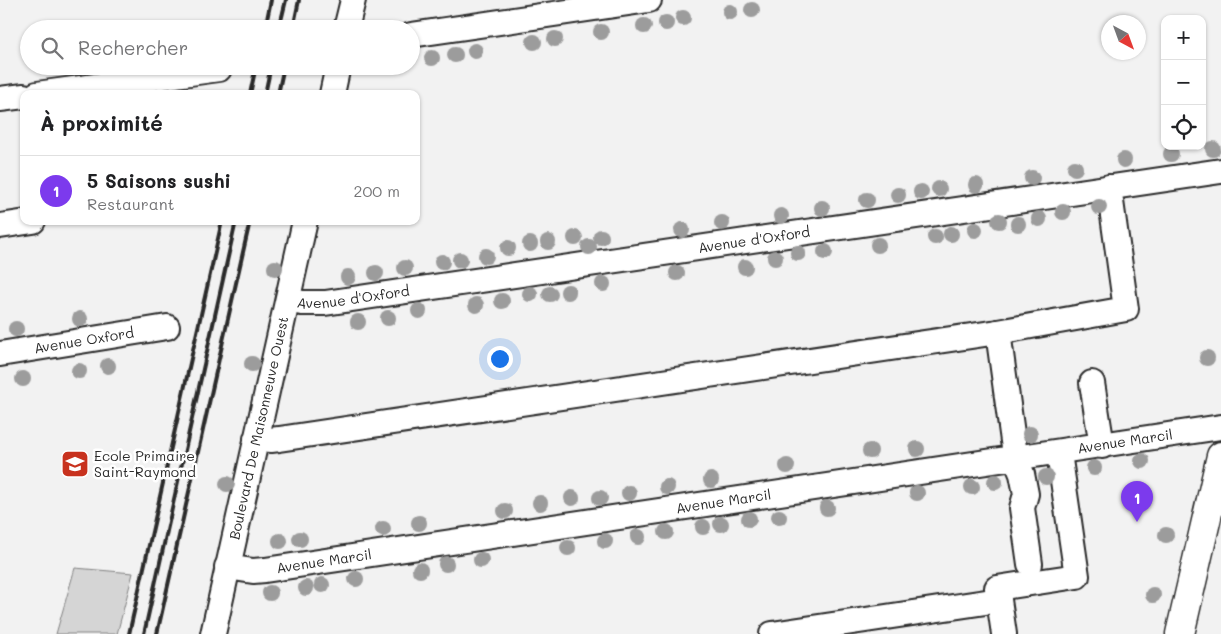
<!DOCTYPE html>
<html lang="fr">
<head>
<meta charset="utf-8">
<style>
  body { margin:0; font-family:Mali,sans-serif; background:#f6f6f6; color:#202124 }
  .controls { position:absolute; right:15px; top:15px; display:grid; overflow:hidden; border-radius:10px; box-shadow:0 1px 4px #0004 }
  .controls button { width:45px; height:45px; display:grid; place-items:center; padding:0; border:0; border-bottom:1px solid #e0e0e0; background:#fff; color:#202124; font:25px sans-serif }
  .compass { position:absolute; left:1101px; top:15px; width:45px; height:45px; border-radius:50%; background:#fff; box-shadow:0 1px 4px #0004; rotate:139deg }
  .you { position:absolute; left:499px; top:358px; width:18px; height:18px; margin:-12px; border:4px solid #fff; border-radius:50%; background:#1a73e8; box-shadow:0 0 0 8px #1a73e833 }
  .badge { display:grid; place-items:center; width:32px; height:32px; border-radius:50%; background:#7c3aed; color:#fff; font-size:16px; font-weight:700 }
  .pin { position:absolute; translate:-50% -41px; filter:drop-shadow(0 1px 2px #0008) }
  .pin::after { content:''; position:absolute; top:26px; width:18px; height:15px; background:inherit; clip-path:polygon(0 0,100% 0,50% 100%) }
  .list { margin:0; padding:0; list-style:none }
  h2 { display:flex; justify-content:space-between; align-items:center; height:65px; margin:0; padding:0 20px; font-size:21px }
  h2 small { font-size:16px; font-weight:400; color:#757577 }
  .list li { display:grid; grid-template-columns:32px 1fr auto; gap:15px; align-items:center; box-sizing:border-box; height:70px; padding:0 20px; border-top:1px solid #e0e0e0 }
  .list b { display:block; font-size:19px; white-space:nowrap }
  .list p { margin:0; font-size:16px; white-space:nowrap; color:#757577 }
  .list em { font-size:16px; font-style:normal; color:#757577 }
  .icon { flex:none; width:28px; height:28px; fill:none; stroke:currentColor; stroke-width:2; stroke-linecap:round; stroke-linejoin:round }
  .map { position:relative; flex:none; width:1221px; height:634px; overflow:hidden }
  .search { position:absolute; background:#fff; box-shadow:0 1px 4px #0004; left:20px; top:20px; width:400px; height:55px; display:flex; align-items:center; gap:12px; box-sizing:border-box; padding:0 18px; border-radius:28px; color:#757577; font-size:19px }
  .panel { position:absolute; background:#fff; box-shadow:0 1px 4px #0004; left:20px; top:90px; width:400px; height:135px; border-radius:10px }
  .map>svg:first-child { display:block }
  .green { fill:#d5d5d5; stroke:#808080 }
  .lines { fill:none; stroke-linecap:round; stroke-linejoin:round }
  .minor-casing { stroke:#2b2b2b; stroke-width:28 }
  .major-casing { stroke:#2b2b2b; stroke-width:31 }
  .minor { stroke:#fff; stroke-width:24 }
  .major { stroke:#fff; stroke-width:28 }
  .rail { stroke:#2b2b2b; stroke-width:4 }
  .tree { fill:#9c9c9c }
  .labels { text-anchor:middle; stroke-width:5; stroke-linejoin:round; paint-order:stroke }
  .street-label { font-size:14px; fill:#2b2b2b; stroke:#fff }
  .poi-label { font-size:14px; fill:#2b2b2b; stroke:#fff; text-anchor:start }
</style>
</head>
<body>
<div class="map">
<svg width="1221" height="634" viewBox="0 0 1221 634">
  <rect width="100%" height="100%" fill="#f2f2f2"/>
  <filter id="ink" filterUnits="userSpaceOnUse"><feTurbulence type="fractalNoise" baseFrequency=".02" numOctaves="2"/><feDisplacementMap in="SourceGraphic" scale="10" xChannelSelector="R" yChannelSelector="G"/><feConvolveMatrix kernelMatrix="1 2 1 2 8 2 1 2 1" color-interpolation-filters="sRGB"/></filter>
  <g filter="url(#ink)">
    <polygon class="green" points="75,568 133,573 117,634 56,634"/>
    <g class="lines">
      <defs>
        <g id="minor">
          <polyline points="346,29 353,0"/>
          <polyline points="411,35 649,0"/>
          <polyline points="37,94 219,69"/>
          <polyline points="332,94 338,66"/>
          <polyline points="0,99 24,96"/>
          <polyline points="0,226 33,221"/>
          <path id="s1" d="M 288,300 L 302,303 L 325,303 L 1221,171"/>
          <polyline points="998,332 1013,441 1016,459 1022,474 1026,494 1022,508 1030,564"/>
          <path id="s2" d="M 0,354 L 167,327"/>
          <polyline points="1092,383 1102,446"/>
          <polyline points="256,439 271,440 279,439 998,332 1126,309 1109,187"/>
          <path id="s3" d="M 227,567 L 253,571 L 265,570 L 1221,427"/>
          <polyline points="999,600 997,588 1077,576 1059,453"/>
          <path id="s4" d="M 213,634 L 305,221"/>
          <polyline points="772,634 999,600 1004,634"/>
        </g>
        <polyline id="major" points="1180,634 1221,456"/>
      </defs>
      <use href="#minor" class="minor-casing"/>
      <use href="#major" class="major-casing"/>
      <use href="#minor" class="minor"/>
      <use href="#major" class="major"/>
      <g class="rail">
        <polyline points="265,29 271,0"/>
        <polyline points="279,29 286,0"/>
        <polyline points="293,29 299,0"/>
        <polyline points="250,94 256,66"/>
        <polyline points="265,94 271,66"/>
        <polyline points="278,94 284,66"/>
        <polyline points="129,634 222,221"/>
        <polyline points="144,634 236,221"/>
        <polyline points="157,634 250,221"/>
      </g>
    </g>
    <g class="tree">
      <circle cx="752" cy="10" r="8"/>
      <circle cx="730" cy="12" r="8"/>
      <circle cx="683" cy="18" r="8"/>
      <circle cx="666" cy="23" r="8"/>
      <circle cx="644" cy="26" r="8"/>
      <circle cx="601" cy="32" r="8"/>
      <circle cx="555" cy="39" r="8"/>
      <circle cx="534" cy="42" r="8"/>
      <circle cx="475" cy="51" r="8"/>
      <circle cx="455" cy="55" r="8"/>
      <circle cx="432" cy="58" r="8"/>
      <circle cx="1213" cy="149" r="8"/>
      <circle cx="1171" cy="154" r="8"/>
      <circle cx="1124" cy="160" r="8"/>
      <circle cx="1075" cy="168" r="8"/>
      <circle cx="1032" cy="178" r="8"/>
      <circle cx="976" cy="185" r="8"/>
      <circle cx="939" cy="189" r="8"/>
      <circle cx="921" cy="192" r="8"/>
      <circle cx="898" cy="195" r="8"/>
      <circle cx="867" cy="200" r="8"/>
      <circle cx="1099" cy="207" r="8"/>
      <circle cx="822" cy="208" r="8"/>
      <circle cx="1063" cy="212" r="8"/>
      <circle cx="781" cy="216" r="8"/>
      <circle cx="1039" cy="219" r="8"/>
      <circle cx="999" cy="221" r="8"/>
      <circle cx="722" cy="223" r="8"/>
      <circle cx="1018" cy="224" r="8"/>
      <circle cx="682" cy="230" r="8"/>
      <circle cx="975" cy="230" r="8"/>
      <circle cx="951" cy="234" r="8"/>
      <circle cx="601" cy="237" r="8"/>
      <circle cx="935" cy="237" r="8"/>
      <circle cx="575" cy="238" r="8"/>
      <circle cx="548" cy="242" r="8"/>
      <circle cx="530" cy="244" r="8"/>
      <circle cx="878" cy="245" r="8"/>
      <circle cx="589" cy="247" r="8"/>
      <circle cx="508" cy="248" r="8"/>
      <circle cx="825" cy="252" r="8"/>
      <circle cx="798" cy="253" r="8"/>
      <circle cx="486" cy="256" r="8"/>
      <circle cx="775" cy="258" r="8"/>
      <circle cx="460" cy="260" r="8"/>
      <circle cx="442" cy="262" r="8"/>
      <circle cx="745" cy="267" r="8"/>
      <circle cx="275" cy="268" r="8"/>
      <circle cx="405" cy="268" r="8"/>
      <circle cx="376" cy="273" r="8"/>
      <circle cx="677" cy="273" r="8"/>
      <circle cx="348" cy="277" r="8"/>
      <circle cx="603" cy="284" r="8"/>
      <circle cx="568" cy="292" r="8"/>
      <circle cx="530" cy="294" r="8"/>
      <circle cx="550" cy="294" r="8"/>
      <circle cx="502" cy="301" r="8"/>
      <circle cx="476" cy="305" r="8"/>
      <circle cx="419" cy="311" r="8"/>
      <circle cx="388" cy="318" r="8"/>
      <circle cx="80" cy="319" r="8"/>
      <circle cx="358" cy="322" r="8"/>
      <circle cx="16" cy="329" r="8"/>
      <circle cx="1207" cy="358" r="8"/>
      <circle cx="252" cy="364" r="8"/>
      <circle cx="108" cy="366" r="8"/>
      <circle cx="79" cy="371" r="8"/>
      <circle cx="23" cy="379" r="8"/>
      <circle cx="1030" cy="434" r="8"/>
      <circle cx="917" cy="449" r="8"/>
      <circle cx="870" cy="451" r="8"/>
      <circle cx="1142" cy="461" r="8"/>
      <circle cx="787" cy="466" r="8"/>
      <circle cx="1094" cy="468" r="8"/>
      <circle cx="1046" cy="477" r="8"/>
      <circle cx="711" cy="480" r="8"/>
      <circle cx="995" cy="482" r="8"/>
      <circle cx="227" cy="484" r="8"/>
      <circle cx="667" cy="487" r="8"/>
      <circle cx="972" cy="487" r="8"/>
      <circle cx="629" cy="493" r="8"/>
      <circle cx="917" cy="493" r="8"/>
      <circle cx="572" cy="498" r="8"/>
      <circle cx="600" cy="498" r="8"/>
      <circle cx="540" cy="503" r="8"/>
      <circle cx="827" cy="508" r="8"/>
      <circle cx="505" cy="511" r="8"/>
      <circle cx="779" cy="517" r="8"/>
      <circle cx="749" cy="519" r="8"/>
      <circle cx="419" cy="523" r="8"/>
      <circle cx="721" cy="524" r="8"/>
      <circle cx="703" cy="527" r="8"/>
      <circle cx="383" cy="529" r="8"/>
      <circle cx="666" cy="532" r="8"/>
      <circle cx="1166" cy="535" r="8"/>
      <circle cx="638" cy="537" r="8"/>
      <circle cx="300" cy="539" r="8"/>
      <circle cx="280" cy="541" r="8"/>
      <circle cx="605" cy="541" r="8"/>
      <circle cx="568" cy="548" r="8"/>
      <circle cx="481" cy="560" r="8"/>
      <circle cx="446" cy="564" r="8"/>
      <circle cx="420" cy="570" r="8"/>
      <circle cx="356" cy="579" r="8"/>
      <circle cx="322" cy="585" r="8"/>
      <circle cx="306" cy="588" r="8"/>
      <circle cx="270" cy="593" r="8"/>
      <circle cx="1153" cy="595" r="8"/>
    </g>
  </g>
  <defs>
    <symbol id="school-square" viewBox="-11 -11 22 22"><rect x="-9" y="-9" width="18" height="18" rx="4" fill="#c8321e" stroke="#fff"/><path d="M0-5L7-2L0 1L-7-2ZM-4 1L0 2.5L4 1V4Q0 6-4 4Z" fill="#fff"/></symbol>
  </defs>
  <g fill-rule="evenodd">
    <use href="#school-square" x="59" y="448" width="32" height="32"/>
  </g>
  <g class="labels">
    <g class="street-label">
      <text dy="5" stroke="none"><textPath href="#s1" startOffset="471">Avenue d'Oxford</textPath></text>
      <text dy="5" stroke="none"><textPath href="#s1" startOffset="66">Avenue d'Oxford</textPath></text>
      <text dy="5" stroke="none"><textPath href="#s2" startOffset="85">Avenue Oxford</textPath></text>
      <text dy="5" stroke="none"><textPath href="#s4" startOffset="211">Boulevard De Maisonneuve Ouest</textPath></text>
      <text dy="5" stroke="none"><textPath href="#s3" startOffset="908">Avenue Marcil</textPath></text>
      <text dy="5" stroke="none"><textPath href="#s3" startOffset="502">Avenue Marcil</textPath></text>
      <text dy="5" stroke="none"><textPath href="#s3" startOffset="98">Avenue Marcil</textPath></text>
    </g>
    <g class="poi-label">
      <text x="94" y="461">Ecole Primaire<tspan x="94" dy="16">Saint-Raymond</tspan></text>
    </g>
  </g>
</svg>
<div class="controls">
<button>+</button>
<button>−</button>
<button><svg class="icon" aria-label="locate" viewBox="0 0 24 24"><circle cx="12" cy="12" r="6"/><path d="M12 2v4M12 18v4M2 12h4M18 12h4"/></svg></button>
</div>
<svg class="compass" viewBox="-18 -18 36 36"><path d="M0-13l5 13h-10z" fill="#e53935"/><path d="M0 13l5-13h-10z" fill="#757577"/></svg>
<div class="you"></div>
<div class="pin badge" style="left:1137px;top:522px">1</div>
<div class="search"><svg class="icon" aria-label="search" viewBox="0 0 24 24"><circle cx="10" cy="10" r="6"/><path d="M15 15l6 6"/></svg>Rechercher</div>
<section class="panel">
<h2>À proximité<small></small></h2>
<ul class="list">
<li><span class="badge">1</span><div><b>5 Saisons sushi</b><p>Restaurant</p></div><em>200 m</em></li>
</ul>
</section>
</div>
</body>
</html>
